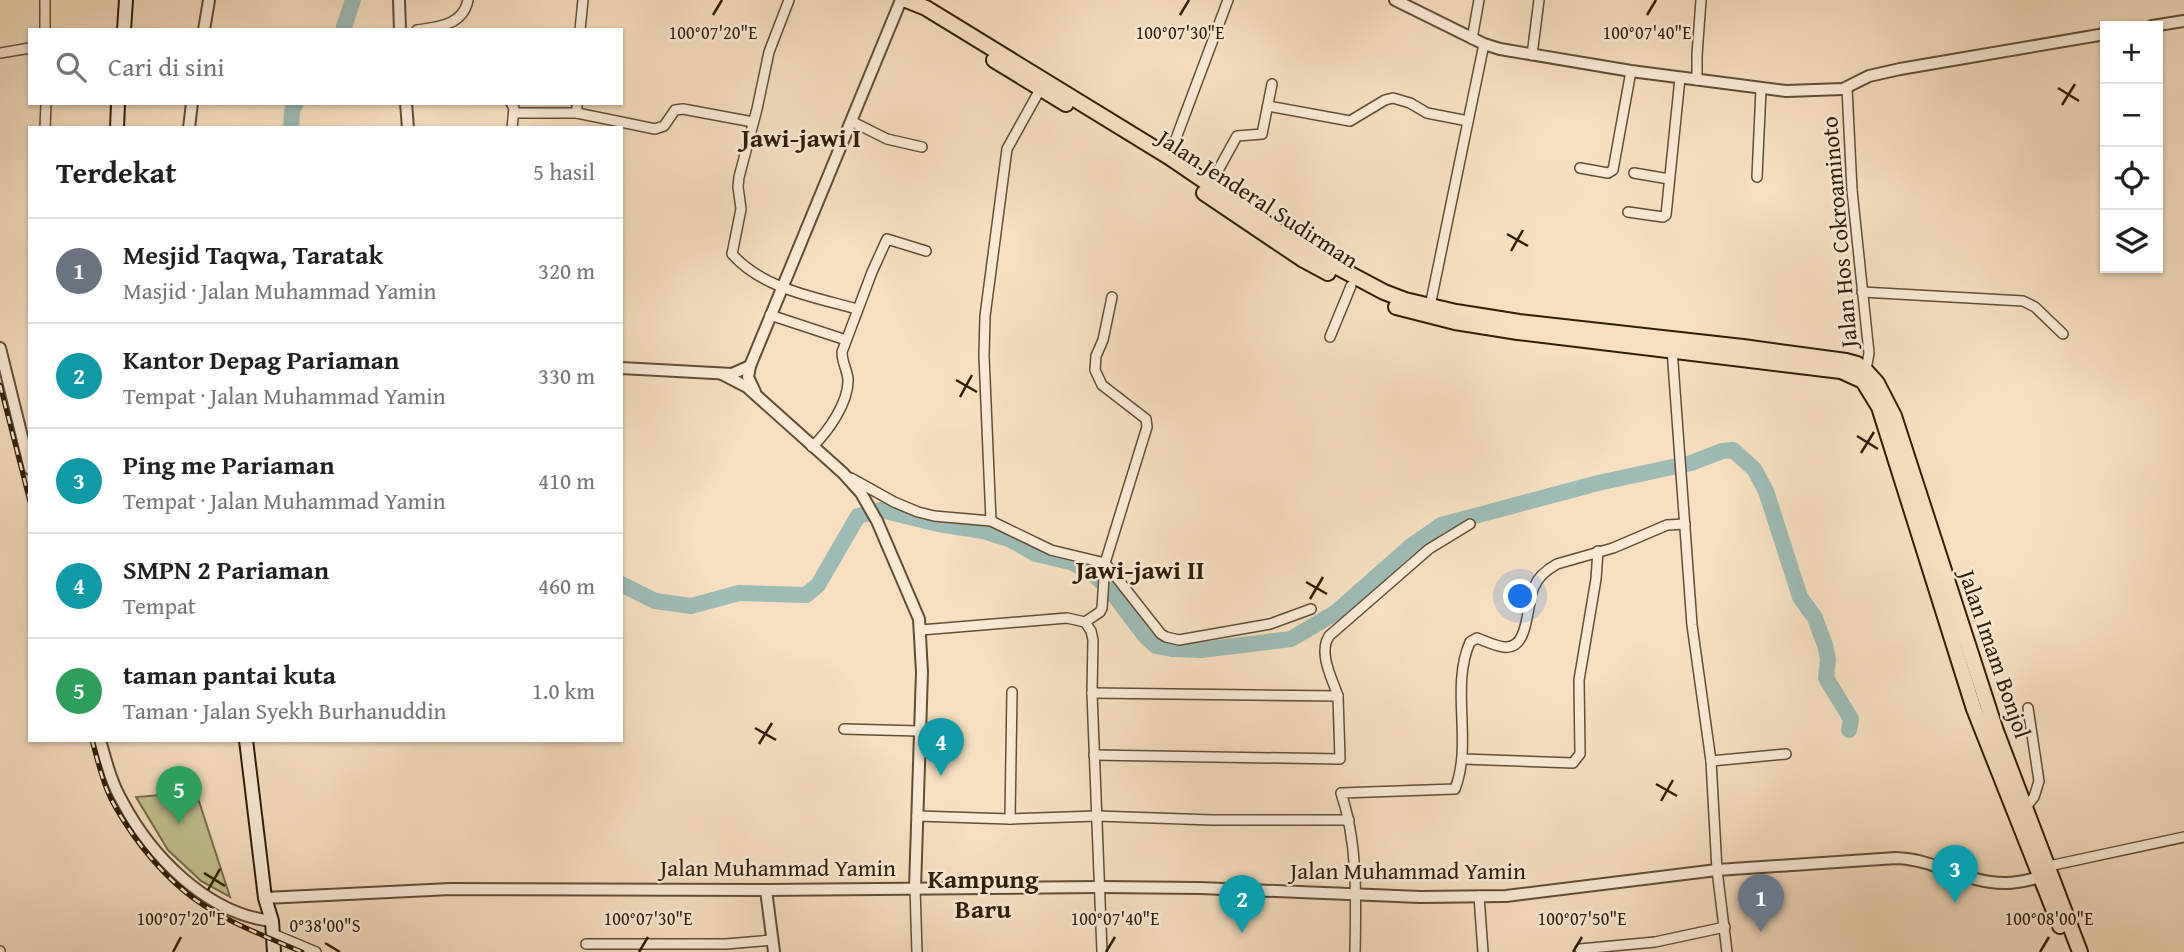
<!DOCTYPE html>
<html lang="id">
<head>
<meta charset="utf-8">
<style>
  body { margin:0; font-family:"Gentium Book Plus",serif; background:#f2f2f2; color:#202124 }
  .controls { position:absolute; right:21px; top:21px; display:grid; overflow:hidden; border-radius:0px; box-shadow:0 2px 5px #0004 }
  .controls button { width:63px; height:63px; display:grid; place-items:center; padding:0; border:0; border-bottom:2px solid #e0e0e0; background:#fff; color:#202124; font:35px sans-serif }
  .you { position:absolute; left:1521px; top:597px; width:24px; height:24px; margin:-18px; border:5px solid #fff; border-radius:50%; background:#1a73e8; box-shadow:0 0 0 10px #1a73e833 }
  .badge { display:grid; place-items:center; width:46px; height:46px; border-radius:50%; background:#db2777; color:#fff; font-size:23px; font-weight:700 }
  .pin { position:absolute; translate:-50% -58px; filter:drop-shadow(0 2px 4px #0008) }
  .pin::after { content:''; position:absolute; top:37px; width:24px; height:21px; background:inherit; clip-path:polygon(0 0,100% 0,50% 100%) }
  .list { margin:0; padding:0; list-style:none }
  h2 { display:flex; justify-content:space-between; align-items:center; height:91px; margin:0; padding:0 28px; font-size:30px }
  h2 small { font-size:23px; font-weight:400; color:#757577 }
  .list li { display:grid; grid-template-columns:46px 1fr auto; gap:21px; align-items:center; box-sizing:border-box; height:105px; padding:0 28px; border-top:2px solid #e0e0e0 }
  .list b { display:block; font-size:26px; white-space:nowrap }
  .list p { margin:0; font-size:23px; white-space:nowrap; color:#757577 }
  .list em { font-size:23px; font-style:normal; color:#757577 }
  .icon { flex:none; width:38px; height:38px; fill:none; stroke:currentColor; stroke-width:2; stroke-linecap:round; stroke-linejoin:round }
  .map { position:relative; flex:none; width:2184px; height:952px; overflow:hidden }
  .search { position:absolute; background:#fff; box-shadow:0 2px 5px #0004; left:28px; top:28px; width:595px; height:77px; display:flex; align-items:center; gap:18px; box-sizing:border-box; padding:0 24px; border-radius:0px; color:#757577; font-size:26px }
  .panel { position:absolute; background:#fff; box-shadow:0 2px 5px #0004; left:28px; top:126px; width:595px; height:616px; border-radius:0px }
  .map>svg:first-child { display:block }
  .green { fill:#c2c08e; stroke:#796e4a; stroke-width:2 }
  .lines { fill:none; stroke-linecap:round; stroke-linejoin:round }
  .river { stroke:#9dbcb5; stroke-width:16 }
  .minor-casing { stroke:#624e34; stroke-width:12 }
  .tertiary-casing { stroke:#624e34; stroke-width:14 }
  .secondary-casing { stroke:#301d05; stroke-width:16 }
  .primary-casing { stroke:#301d05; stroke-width:18 }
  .minor { stroke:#faead5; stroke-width:9 }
  .tertiary { stroke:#faead5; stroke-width:10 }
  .secondary { stroke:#faead5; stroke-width:12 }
  .primary { stroke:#f7dfbf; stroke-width:14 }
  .rail-casing { stroke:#301d05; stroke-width:5 }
  .rail { stroke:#faead5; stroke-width:2.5; stroke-dasharray:8; stroke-linecap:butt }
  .ticks { fill:none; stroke:#301d05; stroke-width:2.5 }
  .labels { text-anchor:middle; stroke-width:5; stroke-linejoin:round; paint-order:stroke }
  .street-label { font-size:23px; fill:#301d05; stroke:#faead5 }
  .quarter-label { font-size:26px; font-weight:bold; fill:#301d05; stroke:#faead5 }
  .ticks-label { font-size:18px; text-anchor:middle; fill:#301d05; stroke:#faead5; stroke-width:5; stroke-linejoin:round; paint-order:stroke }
</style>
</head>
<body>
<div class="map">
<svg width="2184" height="952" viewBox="0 0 2184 952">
  <rect width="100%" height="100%" fill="#f7dfbf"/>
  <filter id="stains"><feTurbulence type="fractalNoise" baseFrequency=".00286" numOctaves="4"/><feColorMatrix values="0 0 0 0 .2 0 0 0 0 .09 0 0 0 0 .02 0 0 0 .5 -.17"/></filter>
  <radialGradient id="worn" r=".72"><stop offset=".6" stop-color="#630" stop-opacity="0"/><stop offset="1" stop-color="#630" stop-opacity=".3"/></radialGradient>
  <polygon class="green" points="196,792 230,897 201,881 168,850 136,797"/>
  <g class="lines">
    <g class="river">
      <polyline points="343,30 353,0"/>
      <polyline points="291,128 292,111 296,103"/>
      <polyline points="621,584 655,601 691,606 739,593 806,595 818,585 858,516 881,510 938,524 983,531 1011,540 1036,554 1070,562 1090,571 1111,591 1145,636 1156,646 1172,649 1201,650 1291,639 1335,613 1411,546 1441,525 1598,483 1691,463 1722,451 1733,450 1754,469 1766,491 1800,597 1815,618 1825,645 1828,659 1826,678 1851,719 1849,730"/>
    </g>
    <defs>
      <g id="minor">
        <polyline points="45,0 45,30"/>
        <path d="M 789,0 L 769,52 L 757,109 L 739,177 L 738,187 L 741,209 L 732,254 C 763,289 814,297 857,309"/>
        <path d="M 417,30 C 439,27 463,25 468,0"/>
        <polyline points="580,30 583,0"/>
        <polyline points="1472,39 1479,0"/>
        <polyline points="0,53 30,48"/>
        <polyline points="1532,55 1539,0"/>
        <polyline points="1697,80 1697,55 1701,0"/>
        <polyline points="1847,88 1852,190 1869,353 1865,375"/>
        <polyline points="511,103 514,108 512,128"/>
        <polyline points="1268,106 1350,121 1385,100 1393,98 1410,103 1427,113 1468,121"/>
        <polyline points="514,113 577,113 577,103"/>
        <polyline points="577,113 655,129 664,126 675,110 683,109 753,122"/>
        <polyline points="851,121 887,139 922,147"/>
        <polyline points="45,128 46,103"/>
        <polyline points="1169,157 1228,0"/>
        <polyline points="1580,168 1608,173 1613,170 1631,71"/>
        <polyline points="1634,173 1669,179"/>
        <polyline points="1757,177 1761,89"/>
        <polyline points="1210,185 1237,136 1262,134 1272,84"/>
        <polyline points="1628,212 1663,217 1666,215 1680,78"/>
        <polyline points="1862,292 2023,301 2035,307 2063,334"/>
        <polyline points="1430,306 1484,44"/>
        <polyline points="770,315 846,340"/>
        <polyline points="1330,337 1351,286"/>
        <polyline points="1672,349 1692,625 1711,761 1717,870 1727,952"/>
        <path d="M 812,447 C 828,432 849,402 848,379 C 847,369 842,363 842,352 L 872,272 L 887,239 L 926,251"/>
        <polyline points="851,478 894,502 918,512 934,516 991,521 1051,550 1105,563 1161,634 1166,637 1179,640 1270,624 1311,609"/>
        <polyline points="991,521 984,356 985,316 1007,149 1042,86"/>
        <polyline points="1085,622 1100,612 1102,608 1105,563 1147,427 1146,419 1102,385 1095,370 1096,356 1103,340 1112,297"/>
        <polyline points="921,630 1067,618 1085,622 1091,631 1093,640 1092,693 1102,952"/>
        <polyline points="1092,693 1338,696 1340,759 1094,755"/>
        <path d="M 1338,696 C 1332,678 1318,653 1329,636 L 1429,549 L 1470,524"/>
        <polyline points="844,729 919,731"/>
        <polyline points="1463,759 1573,763 1580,754 1579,680 1596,579 1598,551"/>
        <polyline points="1711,761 1786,754"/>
        <polyline points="2026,807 2034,797 2039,781 2028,708"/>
        <polyline points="917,816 1010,819 1097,816 1212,820 1349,820"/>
        <polyline points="1010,819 1012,692"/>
        <polyline points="2049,866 2184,837"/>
        <polyline points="915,888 917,952"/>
        <polyline points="1479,896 1483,952"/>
        <polyline points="273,934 316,952"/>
        <polyline points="586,944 726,944 772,940"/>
        <polyline points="1580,949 1655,942 1725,927"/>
        <polyline points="0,951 0,952"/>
        <path d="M 1355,952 C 1356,900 1358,843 1341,793 L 1455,789 C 1473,742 1450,688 1470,642 L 1477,638 C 1485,641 1495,646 1504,647 C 1530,650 1526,604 1534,587 C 1538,577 1548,569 1557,564 L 1613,548 L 1667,525 L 1685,524"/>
      </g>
      <g id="tertiary">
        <polyline points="399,0 400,30"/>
        <polyline points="1395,0 1484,44 1500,49 1631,71 1786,91 1843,89 1869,76 1900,69 2105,34"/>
        <polyline points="2152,26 2184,21"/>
        <polyline points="204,30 209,0"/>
        <polyline points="406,103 408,128"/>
        <polyline points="189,128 192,103"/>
        <polyline points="0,348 30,469"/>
        <polyline points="621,368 732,374 750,366"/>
        <polyline points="722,374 747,387 843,473 861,493 877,521 919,619 922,672 915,888"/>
        <polyline points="755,392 748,377 750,366 901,0"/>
        <path d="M 100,740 C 106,761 111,782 122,801 C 151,856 207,914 272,921"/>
        <polyline points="766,890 774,952"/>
        <path d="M 265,898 L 451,889 L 766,890 L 1099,887 L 1200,888 L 1420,897 L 1506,896 L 1717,870 L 1896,858 C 1934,859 1966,883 2004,883 C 2019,884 2033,878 2047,876"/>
      </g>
      <g id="secondary">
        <polyline points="124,30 126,0"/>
        <polyline points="117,128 118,103"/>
        <polyline points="246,740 265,898 272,921 274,952"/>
      </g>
      <g id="primary">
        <polyline points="906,0 926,8 1169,157 1307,251 1384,292 1405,300 1456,312 1519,322 1743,347 1846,361 1857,364 1867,372 1877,383 1894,416 1996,731 2080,952"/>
        <polyline points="994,60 1066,104"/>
        <polyline points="1204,193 1302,259 1328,273"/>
        <polyline points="1396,307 1455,322 1518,332 1841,371 1863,381 1879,407 1974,709 2060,926"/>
      </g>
    </defs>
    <use href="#minor" class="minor-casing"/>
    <use href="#tertiary" class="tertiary-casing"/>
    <use href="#secondary" class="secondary-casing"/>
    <use href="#primary" class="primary-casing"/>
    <use href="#minor" class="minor"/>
    <use href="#tertiary" class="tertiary"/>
    <use href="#secondary" class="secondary"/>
    <use href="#primary" class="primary"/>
    <defs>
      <g id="rail">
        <polyline points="0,385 30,502"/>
        <path d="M 92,740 C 97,759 102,780 110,797 C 127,830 154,866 183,890 C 214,917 264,936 302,952"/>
      </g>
    </defs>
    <use href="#rail" class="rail-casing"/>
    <use href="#rail" class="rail"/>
  </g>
  <path class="ticks" d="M 713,15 L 722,0M 1180,15 L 1189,0M 1647,15 L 1656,0M 2058,88 L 2079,101M 2062,105 L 2075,84M 1507,234 L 1528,246M 1511,251 L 1523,230M 956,380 L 977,392M 960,397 L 972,375M 1857,436 L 1878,449M 1861,453 L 1874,432M 1306,582 L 1327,594M 1310,599 L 1323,577M 755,728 L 776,740M 759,744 L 772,723M 1656,784 L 1677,796M 1661,801 L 1673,780M 204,873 L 225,886M 208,890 L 220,869M 325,943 L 340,952M 173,952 L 181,937M 639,952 L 648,937M 1106,952 L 1115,937M 1573,952 L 1582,937M 2040,952 L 2049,937"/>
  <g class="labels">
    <g class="street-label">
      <text transform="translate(1258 199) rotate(33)" y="8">Jalan Jenderal Sudirman</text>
      <text transform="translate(1839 232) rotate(-95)" y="8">Jalan Hos Cokroaminoto</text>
      <text transform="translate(1995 654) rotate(71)" y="8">Jalan Imam Bonjol</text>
      <text x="778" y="876">Jalan Muhammad Yamin</text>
      <text x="1408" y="879">Jalan Muhammad Yamin</text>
    </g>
    <g class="quarter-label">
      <text x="801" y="147">Jawi-jawi I</text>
      <text x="1140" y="579">Jawi-jawi II</text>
      <text x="983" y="888">Kampung<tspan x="983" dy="30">Baru</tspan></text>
    </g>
  </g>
  <g class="ticks-label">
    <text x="713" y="39">100°07'20"E</text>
    <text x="1180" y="39">100°07'30"E</text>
    <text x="1647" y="39">100°07'40"E</text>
    <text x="181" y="925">100°07'20"E</text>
    <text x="648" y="925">100°07'30"E</text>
    <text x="1115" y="925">100°07'40"E</text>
    <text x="1582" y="925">100°07'50"E</text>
    <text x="2049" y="925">100°08'00"E</text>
    <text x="325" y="932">0°38'00"S</text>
  </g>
  <rect width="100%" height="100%" filter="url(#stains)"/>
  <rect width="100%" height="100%" fill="url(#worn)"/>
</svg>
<div class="controls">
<button>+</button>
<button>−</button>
<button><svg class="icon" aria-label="locate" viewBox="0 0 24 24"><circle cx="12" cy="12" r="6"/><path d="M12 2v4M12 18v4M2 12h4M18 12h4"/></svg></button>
<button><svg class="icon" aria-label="layers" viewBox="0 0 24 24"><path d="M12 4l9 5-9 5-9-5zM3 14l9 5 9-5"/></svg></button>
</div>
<div class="you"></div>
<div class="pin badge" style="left:1761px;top:932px;background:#6b7280">1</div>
<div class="pin badge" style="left:1242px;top:933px;background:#0f9aa8">2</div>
<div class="pin badge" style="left:1955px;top:903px;background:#0f9aa8">3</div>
<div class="pin badge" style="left:941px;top:776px;background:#0f9aa8">4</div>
<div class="pin badge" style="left:179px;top:824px;background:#2e9e5b">5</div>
<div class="search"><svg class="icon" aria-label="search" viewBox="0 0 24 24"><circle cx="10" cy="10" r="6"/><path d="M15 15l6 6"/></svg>Cari di sini</div>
<section class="panel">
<h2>Terdekat<small>5 hasil</small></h2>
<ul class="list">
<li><span class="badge" style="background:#6b7280">1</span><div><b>Mesjid Taqwa, Taratak</b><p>Masjid · Jalan Muhammad Yamin</p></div><em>320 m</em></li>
<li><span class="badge" style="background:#0f9aa8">2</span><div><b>Kantor Depag Pariaman</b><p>Tempat · Jalan Muhammad Yamin</p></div><em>330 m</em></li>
<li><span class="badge" style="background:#0f9aa8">3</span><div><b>Ping me Pariaman</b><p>Tempat · Jalan Muhammad Yamin</p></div><em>410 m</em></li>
<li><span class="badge" style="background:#0f9aa8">4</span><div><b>SMPN 2 Pariaman</b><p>Tempat</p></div><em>460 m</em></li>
<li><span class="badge" style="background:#2e9e5b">5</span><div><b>taman pantai kuta</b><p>Taman · Jalan Syekh Burhanuddin</p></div><em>1.0 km</em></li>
</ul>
</section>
</div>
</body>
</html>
